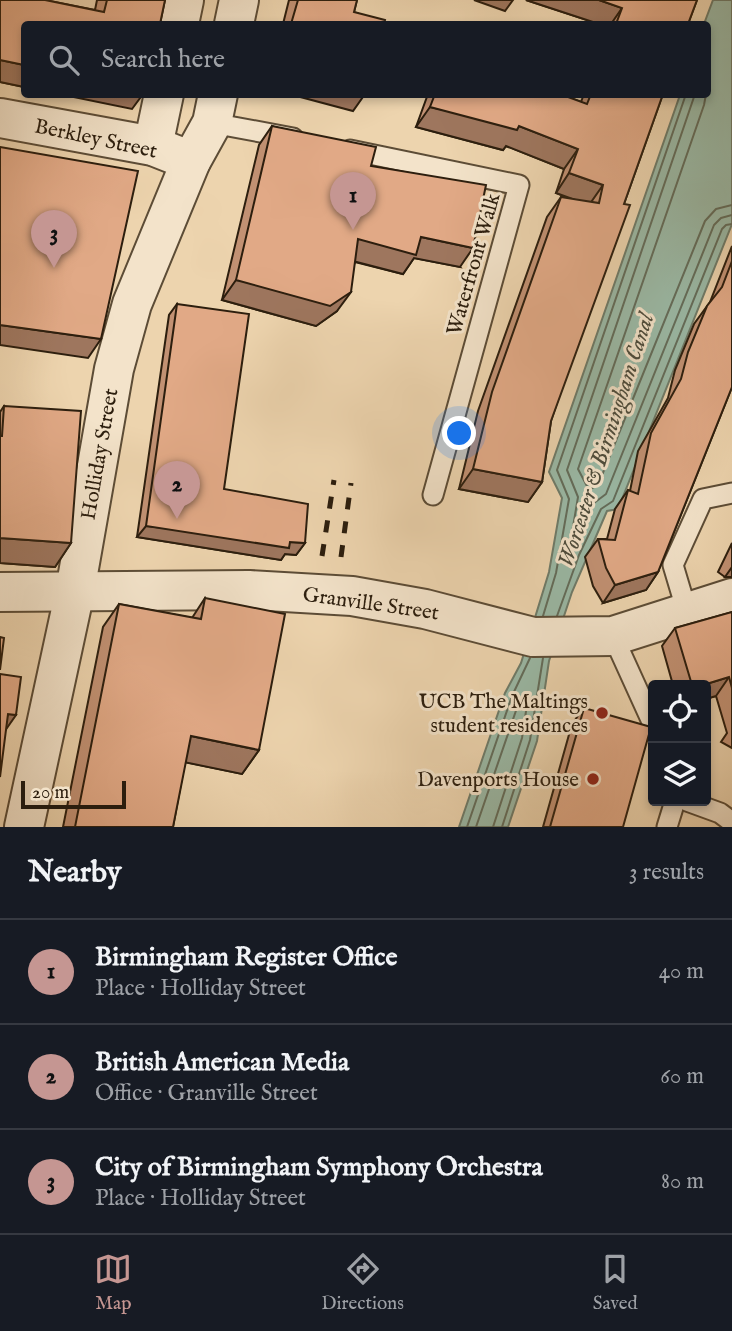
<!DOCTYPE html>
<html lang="en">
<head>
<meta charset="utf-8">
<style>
  body { margin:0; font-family:"IM FELL English",serif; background:#20242c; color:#f1f3f6 }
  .controls { position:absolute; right:21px; bottom:21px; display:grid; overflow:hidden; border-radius:7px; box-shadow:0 4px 10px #0003 }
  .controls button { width:63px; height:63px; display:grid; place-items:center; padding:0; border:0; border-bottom:2px solid #363941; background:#171b24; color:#f1f3f6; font:35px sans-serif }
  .scale { position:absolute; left:21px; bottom:18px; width:105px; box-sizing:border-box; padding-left:7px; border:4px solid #2c1e0e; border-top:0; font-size:19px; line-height:24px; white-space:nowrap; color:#2c1e0e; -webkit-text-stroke:5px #f3e3ca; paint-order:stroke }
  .you { position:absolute; left:460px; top:434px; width:24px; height:24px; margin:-18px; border:5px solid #fff; border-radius:50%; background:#1a73e8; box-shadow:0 0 0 10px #1a73e833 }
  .badge { display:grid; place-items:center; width:46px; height:46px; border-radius:50%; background:#c59692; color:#111; font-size:23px; font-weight:700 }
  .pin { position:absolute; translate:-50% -58px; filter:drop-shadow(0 2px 4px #0008) }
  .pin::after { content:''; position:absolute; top:37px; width:24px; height:21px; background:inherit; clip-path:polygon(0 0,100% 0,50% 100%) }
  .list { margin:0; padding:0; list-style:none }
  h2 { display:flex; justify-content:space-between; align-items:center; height:91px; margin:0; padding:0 28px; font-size:30px }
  h2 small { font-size:23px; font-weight:400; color:#9ea1a6 }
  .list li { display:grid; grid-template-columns:46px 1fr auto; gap:21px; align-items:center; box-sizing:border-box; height:105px; padding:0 28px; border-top:2px solid #363941 }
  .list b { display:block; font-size:26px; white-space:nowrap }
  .list p { margin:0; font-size:23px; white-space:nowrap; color:#9ea1a6 }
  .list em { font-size:23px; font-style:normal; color:#9ea1a6 }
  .icon { flex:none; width:38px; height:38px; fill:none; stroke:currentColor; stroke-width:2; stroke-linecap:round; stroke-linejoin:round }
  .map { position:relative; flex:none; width:732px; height:827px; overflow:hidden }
  .search { position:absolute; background:#171b24; box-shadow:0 4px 10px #0003; left:21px; right:21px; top:21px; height:77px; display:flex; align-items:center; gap:18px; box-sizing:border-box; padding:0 24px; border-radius:7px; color:#9ea1a6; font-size:26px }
  .sheet { height:406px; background:#171b24 }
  nav { display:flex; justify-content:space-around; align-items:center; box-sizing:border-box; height:98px; border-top:2px solid #363941; background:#171b24; font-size:19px; color:#9ea1a6 }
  nav a { display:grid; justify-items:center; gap:4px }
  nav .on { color:#c59692 }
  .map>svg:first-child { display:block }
  .water { fill:#9ab9a6; stroke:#6e7b69; stroke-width:2 }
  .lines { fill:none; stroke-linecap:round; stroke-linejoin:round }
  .shore { stroke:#636c5a; stroke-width:2 }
  .lane-casing { stroke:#5c4c36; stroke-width:23 }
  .street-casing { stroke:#5c4c36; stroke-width:42 }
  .lane { stroke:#f3e3ca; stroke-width:19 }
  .street { stroke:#f3e3ca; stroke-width:38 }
  .rail { stroke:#2c1e0e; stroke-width:5; stroke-dasharray:12 12; stroke-linecap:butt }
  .wall { fill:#c29173; stroke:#2c1e0e; stroke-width:2 }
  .shaded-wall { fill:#9e765e; stroke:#2c1e0e; stroke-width:2 }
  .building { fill:#e1a986; stroke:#2c1e0e; stroke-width:2 }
  .poi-dot { fill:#8f2418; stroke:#f3e3ca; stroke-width:2.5 }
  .labels { text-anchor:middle; stroke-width:6; stroke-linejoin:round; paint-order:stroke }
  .street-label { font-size:21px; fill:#2c1e0e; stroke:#f3e3ca }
  .poi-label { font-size:21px; fill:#2c1e0e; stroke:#f3e3ca; text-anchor:end }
  .water-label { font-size:23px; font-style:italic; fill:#4d4c3c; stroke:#f3e3ca }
</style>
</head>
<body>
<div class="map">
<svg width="732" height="827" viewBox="0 0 732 827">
  <rect width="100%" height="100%" fill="#edd4ae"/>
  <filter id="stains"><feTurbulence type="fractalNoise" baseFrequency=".00286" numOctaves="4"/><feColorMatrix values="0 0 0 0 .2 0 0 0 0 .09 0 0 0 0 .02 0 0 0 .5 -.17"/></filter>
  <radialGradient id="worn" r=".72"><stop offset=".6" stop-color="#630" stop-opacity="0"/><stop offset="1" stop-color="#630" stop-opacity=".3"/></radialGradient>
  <polygon class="water" points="713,0 732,0 732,224 618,509 607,511 572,592 549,661 537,741 508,827 459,827 505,693 521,663 549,572 562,498 549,472 680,95 708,94 708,24 704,24"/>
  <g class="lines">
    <g class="shore">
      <polyline points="695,94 567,470 578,497 572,533 574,536 579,535 594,503 606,494 714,225 721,218 732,215"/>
      <polyline points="706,94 704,105 578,469 589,490 598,485 705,221 716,209 732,205"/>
      <polyline points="543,616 556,573 569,499 557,470 686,94"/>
      <polyline points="557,616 579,555 601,509 613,501 722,229 726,225 732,224"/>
      <polyline points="467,827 512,696 530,658"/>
      <polyline points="476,827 520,699 525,695 528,698 522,738 493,827"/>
      <polyline points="502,827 530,740 543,658"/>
    </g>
    <defs>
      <g id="lane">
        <polyline points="212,123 293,138"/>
        <polyline points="350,150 519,185 433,495"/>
        <polyline points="687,612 673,565 703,499 732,493"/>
        <polyline points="613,636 653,724"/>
        <polyline points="687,801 720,813 732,822"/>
        <polyline points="667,827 675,801"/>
      </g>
      <g id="street">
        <polyline points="179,24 184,0"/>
        <polyline points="234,24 239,0"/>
        <polyline points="0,118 153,146 191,161"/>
        <polyline points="153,146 164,94"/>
        <polyline points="0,592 249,590 352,596 425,609 533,637 613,636 732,598"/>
        <polyline points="24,827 75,591 114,369 132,304 191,161 212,123 218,94"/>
      </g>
    </defs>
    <use href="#lane" class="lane-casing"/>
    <use href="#street" class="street-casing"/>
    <use href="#lane" class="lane"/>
    <use href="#street" class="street"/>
    <g class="rail">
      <polyline points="322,556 334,480"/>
      <polyline points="341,557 351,483"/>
    </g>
  </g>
  <g class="wall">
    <polygon points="0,0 45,0 95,10 97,0 165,0 160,24 24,24 24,87 0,82"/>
    <polygon points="289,0 357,0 354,12 384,24 283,24"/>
    <polygon points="526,0 697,0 688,24 599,24"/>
    <polygon points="428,94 560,94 581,102 584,94 663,94 624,204 551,421 542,482 528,502 459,489 478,411 547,217 561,197 571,199 556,193 564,169 506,146 503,150 416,127"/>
    <polygon points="272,126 371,166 460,267 414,258 403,274 355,262 337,311 316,326 222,300 259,145"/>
    <polygon points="732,246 732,387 658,572 646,590 603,603 593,586 585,557 598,539 607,539 615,509 628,490 630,491 638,451 668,398 675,370 694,324 710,302"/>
    <polygon points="177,304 224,489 305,543 296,555 285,554 281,560 137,537 169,315"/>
    <polygon points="4,406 71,543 55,567 0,563 0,412"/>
    <polygon points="732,543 732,577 725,577 718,572"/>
    <polygon points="205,598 259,750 242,774 185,762 173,827 63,827 103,627 119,604 192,618"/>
    <polygon points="732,612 732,748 721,742 727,733 716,696 706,699 706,685 673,685 662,646 675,628"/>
    <polygon points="584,708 623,827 543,827 572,724"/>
  </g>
  <g class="shaded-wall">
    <polygon points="474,0 513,0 505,11"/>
    <polygon points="526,0 599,0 622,8 611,24 599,24"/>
    <polygon points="0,60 24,65 24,87 0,82"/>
    <polygon points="59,94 143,94 132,109"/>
    <polygon points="289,94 365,94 353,111"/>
    <polygon points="430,107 519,126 578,149 564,169 506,146 503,150 416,127"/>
    <polygon points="569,173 603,185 589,205 556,193"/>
    <polygon points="421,237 473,248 460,267 414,258 403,274 345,259 358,239"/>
    <polygon points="236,280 351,292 337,311 316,326 222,300"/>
    <polygon points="0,325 101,339 88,358 0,345"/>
    <polygon points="473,469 542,482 528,502 459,489"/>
    <polygon points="146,526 290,542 305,543 296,555 285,554 281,560 137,537"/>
    <polygon points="0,538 71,543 55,567 0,563"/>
    <polygon points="732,567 732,577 725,577"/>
    <polygon points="658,572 646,590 603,603 615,585"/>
    <polygon points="729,677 716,696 706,699 706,685 703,685"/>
    <polygon points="8,714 16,715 0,738"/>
    <polygon points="191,736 259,750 242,774 174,760"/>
  </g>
  <g class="building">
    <polygon points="0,0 45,0 104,12 107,0 165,0 160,24 24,24 24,65 0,60"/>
    <polygon points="298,0 357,0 354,12 385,20 384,24 291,24"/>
    <polygon points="599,0 697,0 688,24 616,24 622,8"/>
    <polygon points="435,94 560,94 587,104 591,94 663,94 624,204 630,205 551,421 542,482 473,469 492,392 561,197 599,203 603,185 569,173 578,149 519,126 517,130 430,107"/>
    <polygon points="272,126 376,147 371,166 486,185 473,248 421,237 416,255 358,239 351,292 330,306 236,280"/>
    <polygon points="0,147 138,171 101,339 0,325"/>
    <polygon points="732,261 732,387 658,572 615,585 606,568 598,539 615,540 628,490 638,494 651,433 681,379 688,352 707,306 722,287"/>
    <polygon points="177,304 249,314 224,489 308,504 305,543 290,542 289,548 146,526"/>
    <polygon points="4,406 81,411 71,543 0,538 0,436 2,436"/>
    <polygon points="205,598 285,614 259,750 191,736 173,827 75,827 119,604 201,619"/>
    <polygon points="732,612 732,688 729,677 703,685 692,685 675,628"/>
    <polygon points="0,637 4,638 0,670"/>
    <polygon points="0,674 21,677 16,715 8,714 0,777"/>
    <polygon points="584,708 651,727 623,827 550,827"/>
  </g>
  <g class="poi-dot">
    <circle cx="602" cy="713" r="7"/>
    <circle cx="593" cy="779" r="7"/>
  </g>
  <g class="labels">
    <g class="street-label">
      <text transform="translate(96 138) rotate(12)" y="7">Berkley Street</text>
      <text transform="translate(473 264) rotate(-74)" y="7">Waterfront Walk</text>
      <text transform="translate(99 454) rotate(-80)" y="7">Holliday Street</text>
      <text transform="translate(371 603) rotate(8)" y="7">Granville Street</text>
    </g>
    <g class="poi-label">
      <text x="588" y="708">UCB The Maltings<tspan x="588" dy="24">student residences</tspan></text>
      <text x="579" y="786">Davenports House</text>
    </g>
    <g class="water-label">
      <text transform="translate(605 440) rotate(-72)" y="8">Worcester &amp; Birmingham Canal</text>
    </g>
  </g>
  <rect width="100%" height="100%" filter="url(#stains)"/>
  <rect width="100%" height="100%" fill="url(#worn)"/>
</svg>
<div class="controls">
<button><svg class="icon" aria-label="locate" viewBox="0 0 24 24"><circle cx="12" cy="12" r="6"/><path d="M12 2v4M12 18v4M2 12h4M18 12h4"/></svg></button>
<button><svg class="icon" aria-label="layers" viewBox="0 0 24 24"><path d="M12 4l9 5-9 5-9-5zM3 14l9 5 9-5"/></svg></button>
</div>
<div class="scale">20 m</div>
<div class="you"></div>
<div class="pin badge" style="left:353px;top:230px">1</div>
<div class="pin badge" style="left:177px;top:519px">2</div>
<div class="pin badge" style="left:54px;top:268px">3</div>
<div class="search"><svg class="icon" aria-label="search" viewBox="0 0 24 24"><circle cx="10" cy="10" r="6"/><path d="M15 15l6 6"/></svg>Search here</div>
</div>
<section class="sheet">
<h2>Nearby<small>3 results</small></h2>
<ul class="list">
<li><span class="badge">1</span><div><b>Birmingham Register Office</b><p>Place · Holliday Street</p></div><em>40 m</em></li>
<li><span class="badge">2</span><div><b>British American Media</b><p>Office · Granville Street</p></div><em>60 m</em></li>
<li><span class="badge">3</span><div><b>City of Birmingham Symphony Orchestra</b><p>Place · Holliday Street</p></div><em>80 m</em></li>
</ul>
</section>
<nav>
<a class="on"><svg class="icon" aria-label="map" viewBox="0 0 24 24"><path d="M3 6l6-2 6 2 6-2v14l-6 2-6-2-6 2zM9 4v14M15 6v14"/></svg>Map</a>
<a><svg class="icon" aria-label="directions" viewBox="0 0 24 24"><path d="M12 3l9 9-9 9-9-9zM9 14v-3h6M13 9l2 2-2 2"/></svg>Directions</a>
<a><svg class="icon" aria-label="saved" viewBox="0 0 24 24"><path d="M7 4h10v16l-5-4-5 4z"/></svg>Saved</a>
</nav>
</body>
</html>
